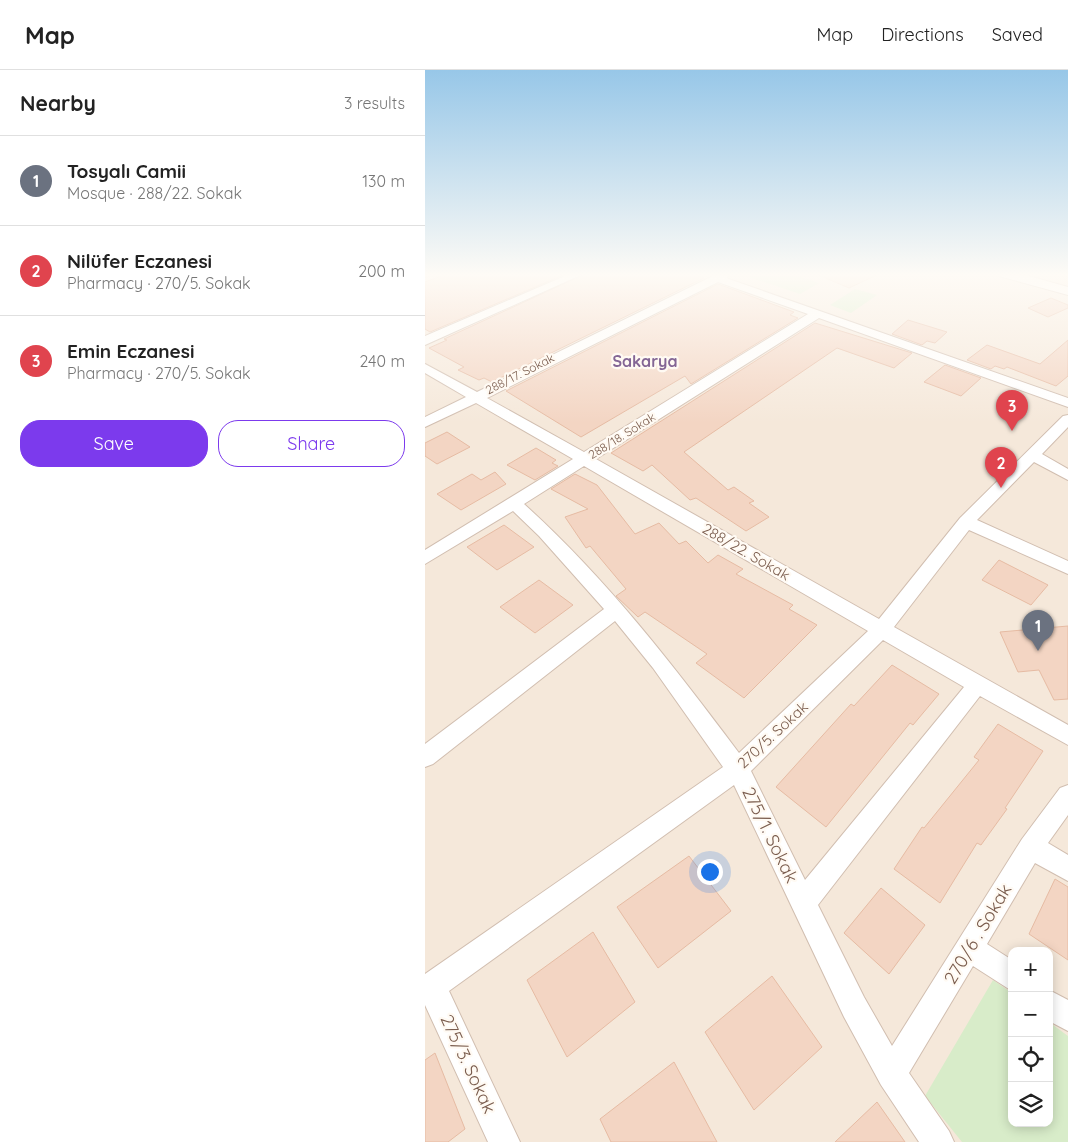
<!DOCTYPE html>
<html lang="en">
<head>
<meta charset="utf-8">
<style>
  body { margin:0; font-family:Quicksand,sans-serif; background:#f2f2f2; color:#222 }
  .controls { position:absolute; right:15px; bottom:15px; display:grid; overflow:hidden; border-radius:10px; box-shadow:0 2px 12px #0003 }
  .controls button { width:45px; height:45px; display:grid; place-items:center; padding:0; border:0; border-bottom:1px solid #e0e0e0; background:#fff; color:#222; font:25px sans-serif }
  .you { position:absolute; left:284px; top:801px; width:18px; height:18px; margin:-12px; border:4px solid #fff; border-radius:50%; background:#1a73e8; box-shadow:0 0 0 8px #1a73e833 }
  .badge { display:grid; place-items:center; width:32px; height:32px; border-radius:50%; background:#7c3aed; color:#fff; font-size:16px; font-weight:700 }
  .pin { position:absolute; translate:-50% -41px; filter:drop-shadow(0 1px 2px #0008) }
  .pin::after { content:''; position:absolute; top:26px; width:18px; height:15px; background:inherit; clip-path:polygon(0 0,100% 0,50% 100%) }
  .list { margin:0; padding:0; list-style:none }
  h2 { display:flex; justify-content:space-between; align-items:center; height:65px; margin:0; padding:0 20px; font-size:21px }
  h2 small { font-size:16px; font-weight:400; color:#767676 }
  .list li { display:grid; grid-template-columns:32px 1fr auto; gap:15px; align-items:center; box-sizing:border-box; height:90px; padding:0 20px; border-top:1px solid #e0e0e0 }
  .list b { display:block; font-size:19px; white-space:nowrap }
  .list p { margin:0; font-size:16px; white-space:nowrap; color:#767676 }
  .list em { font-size:16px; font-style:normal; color:#767676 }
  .actions { display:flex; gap:10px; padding:15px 20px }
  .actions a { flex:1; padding:11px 0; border:1px solid #7c3aed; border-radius:20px; text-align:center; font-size:18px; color:#7c3aed }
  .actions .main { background:#7c3aed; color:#fff }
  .icon { flex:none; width:28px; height:28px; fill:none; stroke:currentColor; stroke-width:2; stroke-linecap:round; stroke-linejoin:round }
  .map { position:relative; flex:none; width:643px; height:1072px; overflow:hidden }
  header { display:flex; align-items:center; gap:30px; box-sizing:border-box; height:70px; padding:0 25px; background:#fff; border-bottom:1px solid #e0e0e0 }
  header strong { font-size:24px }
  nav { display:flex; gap:28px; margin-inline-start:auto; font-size:18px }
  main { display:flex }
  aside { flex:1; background:#fff }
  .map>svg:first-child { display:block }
  .residential { fill:#f5e8da; fill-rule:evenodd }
  .green { fill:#d8ecc9 }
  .building { fill:#f3d5c3; stroke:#e6bba3 }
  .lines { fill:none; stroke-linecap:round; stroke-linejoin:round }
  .minor-casing { stroke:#d1beb0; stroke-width:2 }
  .tertiary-casing { stroke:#d1beb0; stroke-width:2 }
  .minor { fill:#fff; fill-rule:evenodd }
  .tertiary { fill:#fff; fill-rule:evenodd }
  .labels { text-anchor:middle; stroke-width:4.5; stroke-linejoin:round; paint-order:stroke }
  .far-street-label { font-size:12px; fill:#7a5c4d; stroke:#fffaf3 }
  .street-label { font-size:15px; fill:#7a5c4d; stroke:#fffaf3 }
  .far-district-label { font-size:16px; font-weight:bold; fill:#846695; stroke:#fffaf3 }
  .near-street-label { font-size:18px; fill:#7a5c4d; stroke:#fffaf3 }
</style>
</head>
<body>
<header>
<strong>Map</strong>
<nav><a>Map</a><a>Directions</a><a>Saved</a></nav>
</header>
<main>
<aside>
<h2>Nearby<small>3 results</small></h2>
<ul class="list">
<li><span class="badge" style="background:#6b7280">1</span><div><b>Tosyalı Camii</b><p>Mosque · 288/22. Sokak</p></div><em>130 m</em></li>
<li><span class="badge" style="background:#e0444e">2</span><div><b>Nilüfer Eczanesi</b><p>Pharmacy · 270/5. Sokak</p></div><em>200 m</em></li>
<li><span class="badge" style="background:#e0444e">3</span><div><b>Emin Eczanesi</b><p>Pharmacy · 270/5. Sokak</p></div><em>240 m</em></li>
</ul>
<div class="actions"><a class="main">Save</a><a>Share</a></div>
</aside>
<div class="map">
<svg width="643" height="1072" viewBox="0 0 643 1072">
  <rect width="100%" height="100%" fill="#fdf6ec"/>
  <path class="residential" d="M 0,203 L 643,203 L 643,1072 L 0,1072 ZM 587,881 L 624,881 L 624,1053 L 587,1053 Z"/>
  <g class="green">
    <polygon points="331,203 364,203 394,213 375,224 324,207"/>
    <polygon points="430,219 452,225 426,243 405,235"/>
    <polygon points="568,910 587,923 587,1053 624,1053 624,952 643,966 643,1072 537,1072 500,1026"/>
  </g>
  <g class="building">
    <polygon points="24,203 143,203 5,262 0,259 0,212"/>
    <polygon points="162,203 264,203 279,208 67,312 59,308 54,310 33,300 39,297 4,278 22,270 19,269"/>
    <polygon points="389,203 456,203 424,218"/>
    <polygon points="293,214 369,242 365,245 373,248 266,314 260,306 156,367 81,321"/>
    <polygon points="626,228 643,235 643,238 623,247 603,238"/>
    <polygon points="483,250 522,262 510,273 502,271 497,275 467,264"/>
    <polygon points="390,253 487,283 469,298 412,278 259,382 303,420 309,417 329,431 324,433 344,447 321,461 271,428 265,430 227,395 218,401 186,383"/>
    <polygon points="643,270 643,306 631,316 582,297 579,299 570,296 566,299 542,290 562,275 615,294"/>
    <polygon points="520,295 556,308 536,326 499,312"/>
    <polygon points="22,362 45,377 12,394 0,386 0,373"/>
    <polygon points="111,378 131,390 127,393 133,396 110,410 82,395"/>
    <polygon points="70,402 81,414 36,440 12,424 47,404 56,410"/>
    <polygon points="150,404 172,415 210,464 234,453 254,474 261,471 283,493 293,485 318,499 311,504 368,535 364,539 392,555 319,628 271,593 282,584 220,542 213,547 191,526 201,519 165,476 161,478 140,447 163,439 126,419"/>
    <polygon points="79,455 109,477 72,500 42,477"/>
    <polygon points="574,490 623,515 606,535 557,510"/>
    <polygon points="114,510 148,535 110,563 75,537"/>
    <polygon points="643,556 643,629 629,630 614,600 593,602 575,562"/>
    <polygon points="467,595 514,624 488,655 485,653 401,757 351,717 426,634 429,636"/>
    <polygon points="573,654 618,681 580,738 582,739 556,775 552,773 515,833 469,799 497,757 499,758 554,690 549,687"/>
    <polygon points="264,786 306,841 233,898 192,837"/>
    <polygon points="630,809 643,817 643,890 604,864"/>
    <polygon points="456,818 500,855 464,904 419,863"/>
    <polygon points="168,862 210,932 142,987 102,910"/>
    <polygon points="347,906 397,977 329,1040 280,962"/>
    <polygon points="10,983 40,1059 23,1072 0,1072 0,990"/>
    <polygon points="249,992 292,1072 186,1072 175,1049"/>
    <polygon points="452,1032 480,1072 410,1072"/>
  </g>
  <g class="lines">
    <defs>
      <g id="minor">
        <polygon points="0,203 9,203 0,207"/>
        <polygon points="147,203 160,203 0,275 0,266"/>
        <path d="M 294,203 L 307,203 L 301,208 L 643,328 L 643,337 L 394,248 L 171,389 L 454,549 L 535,448 L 638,346 L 643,345 L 643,357 L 617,384 L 643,399 L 643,410 L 609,392 L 552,450 L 643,491 L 643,504 L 544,460 L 469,557 L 643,655 L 643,675 L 555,626 L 393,835 L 439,927 L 467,976 L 597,769 L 635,718 L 643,715 L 643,745 L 623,773 L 643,785 L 643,811 L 610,793 L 562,874 L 587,890 L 587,921 L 548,896 L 484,1003 L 524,1061 L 529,1072 L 494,1072 L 456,1015 L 419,947 L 309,715 L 24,921 L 95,1072 L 63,1072 L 0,935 L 0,904 L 298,697 L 228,598 L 190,551 L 8,694 L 0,697 L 0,674 L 179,539 L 114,466 L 88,441 L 0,494 L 0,480 L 148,389 L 51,333 L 0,357 L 0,347 L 41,327 L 0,303 L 0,294 L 52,322 ZM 293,212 L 383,244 L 159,382 L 62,328 ZM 159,396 L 443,561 L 314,683 C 248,595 181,508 99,434 ZM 458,570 L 539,617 L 380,810 L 326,701 Z"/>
        <polygon points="624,920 643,930 643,961 624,951"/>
      </g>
      <polygon id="tertiary" points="572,203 593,203 643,217 643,225 574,206"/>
    </defs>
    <use href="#minor" class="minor-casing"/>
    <use href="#tertiary" class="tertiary-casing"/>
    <use href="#minor" class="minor"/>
    <use href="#tertiary" class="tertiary"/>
  </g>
  <linearGradient id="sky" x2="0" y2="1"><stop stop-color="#97c7e8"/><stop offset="0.58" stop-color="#fefbf6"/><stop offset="1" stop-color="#fefbf6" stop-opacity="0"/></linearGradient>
  <rect width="643" height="353" fill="url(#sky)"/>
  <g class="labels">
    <g class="far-street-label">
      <text transform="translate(95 304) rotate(-27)" y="4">288/17. Sokak</text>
      <text transform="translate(197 366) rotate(-32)" y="4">288/18. Sokak</text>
    </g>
    <g class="street-label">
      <text transform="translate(321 482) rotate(30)" y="5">288/22. Sokak</text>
      <text transform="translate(348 665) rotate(-43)" y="5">270/5. Sokak</text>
    </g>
    <g class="far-district-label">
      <text x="220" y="297">Sakarya</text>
    </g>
    <g class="near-street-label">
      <text transform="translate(345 765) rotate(64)" y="6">275/1. Sokak</text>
      <text transform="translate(553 864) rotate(-59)" y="6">270/6 . Sokak</text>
      <text transform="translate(43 994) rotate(65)" y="6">275/3. Sokak</text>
    </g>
  </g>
</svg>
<div class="controls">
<button>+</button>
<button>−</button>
<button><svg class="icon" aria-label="locate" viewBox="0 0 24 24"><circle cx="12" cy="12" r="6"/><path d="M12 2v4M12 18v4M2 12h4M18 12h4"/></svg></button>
<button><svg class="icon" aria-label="layers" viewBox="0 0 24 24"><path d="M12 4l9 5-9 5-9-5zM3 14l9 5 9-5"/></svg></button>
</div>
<div class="you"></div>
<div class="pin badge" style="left:613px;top:581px;background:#6b7280">1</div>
<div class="pin badge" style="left:576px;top:418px;background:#e0444e">2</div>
<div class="pin badge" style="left:587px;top:361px;background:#e0444e">3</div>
</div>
</main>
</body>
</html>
